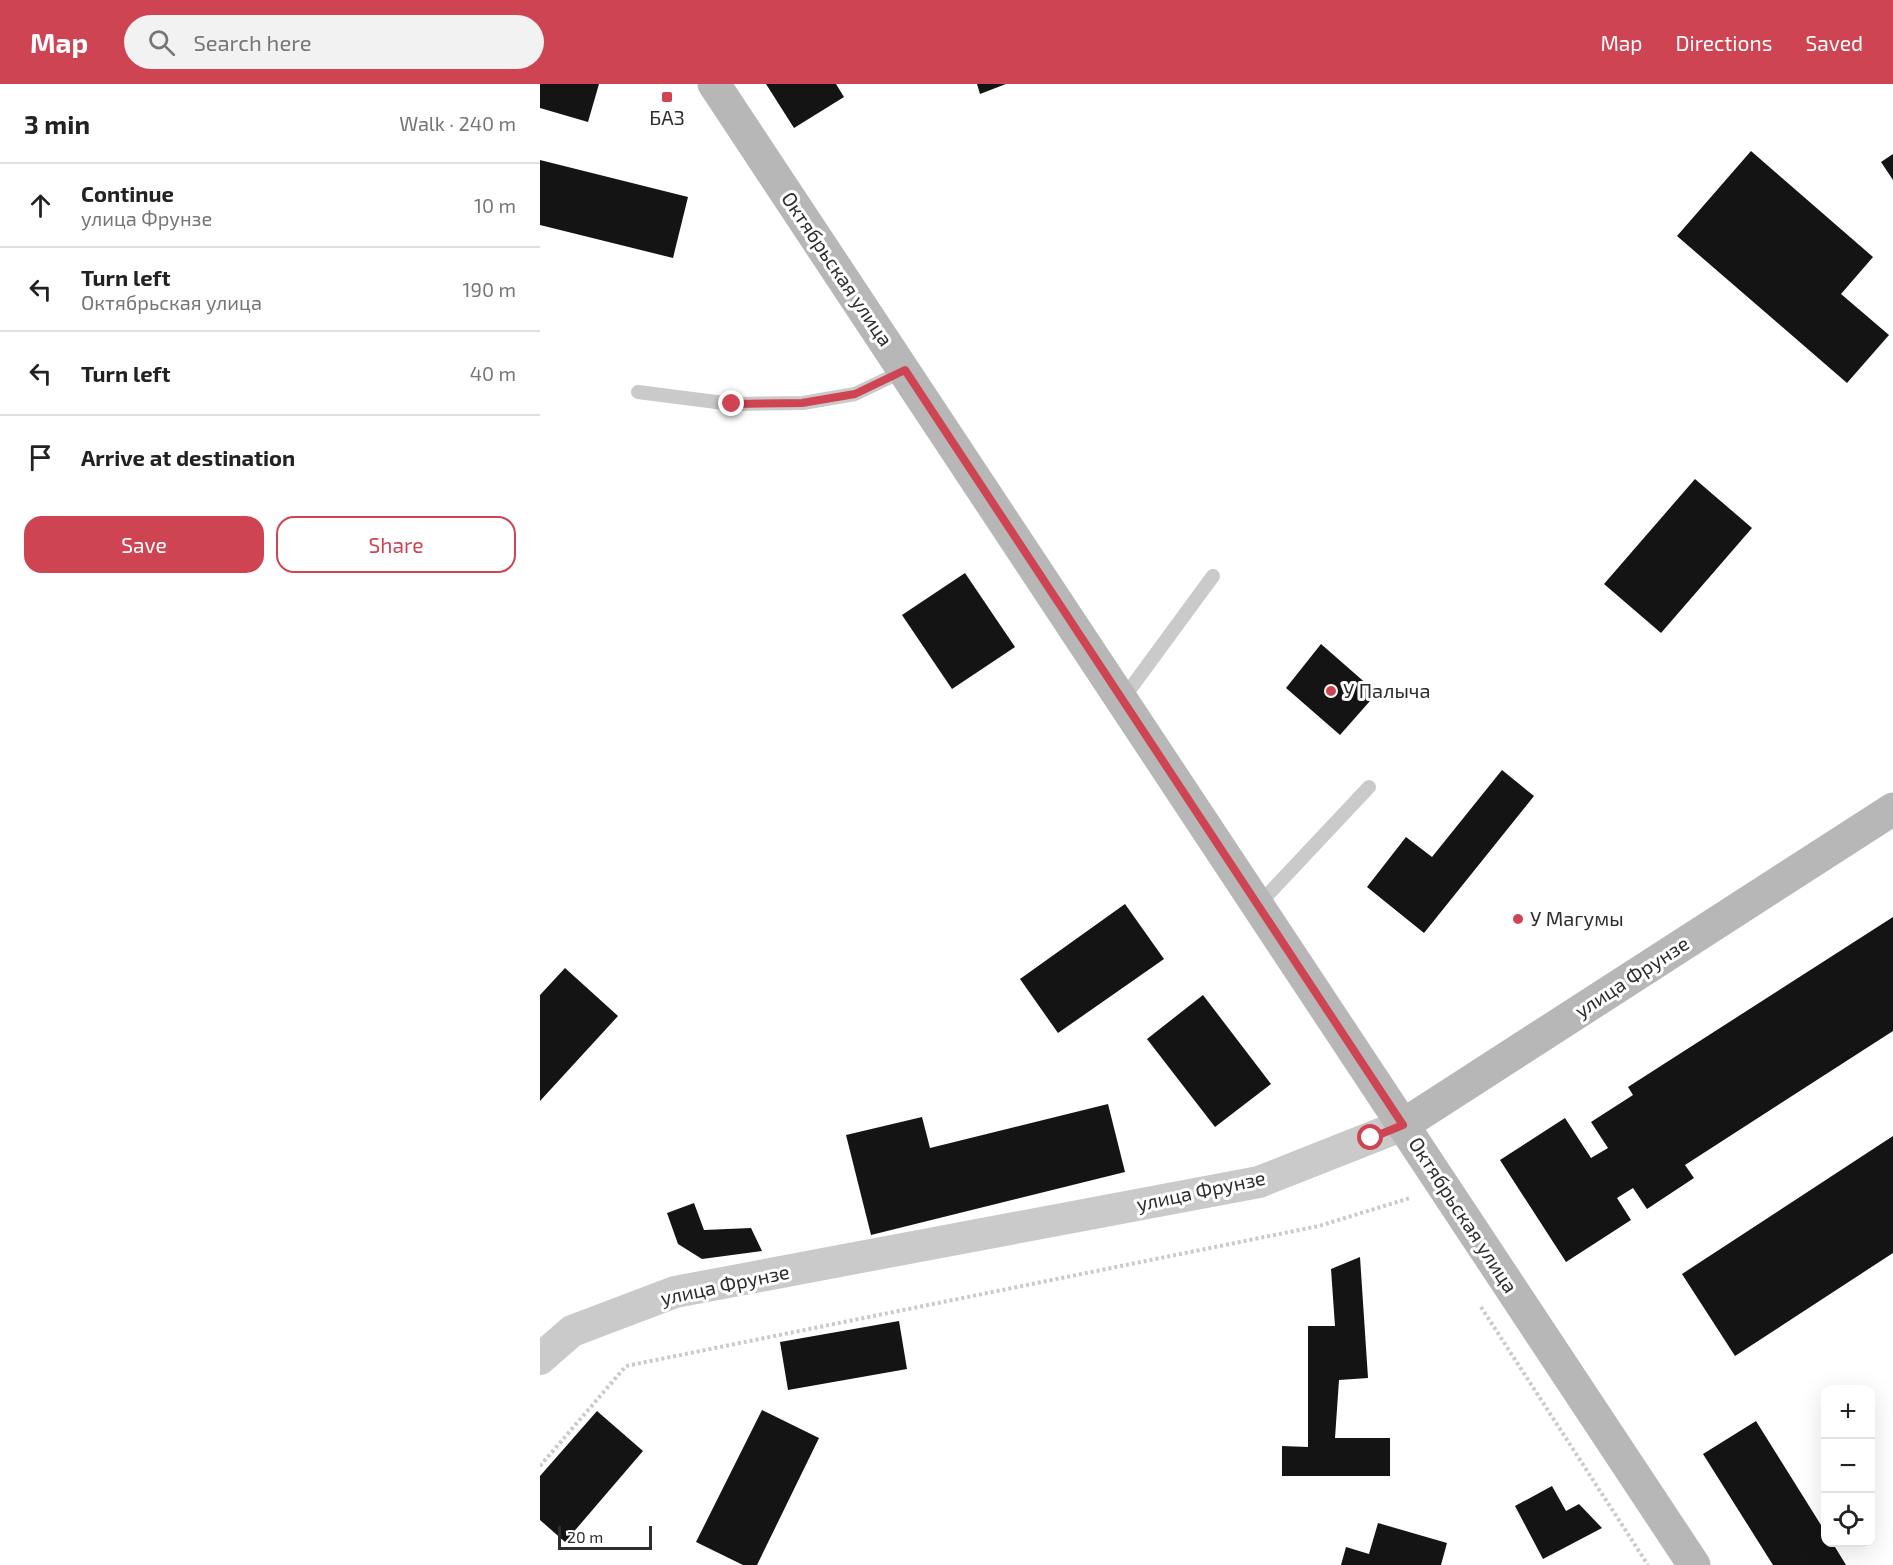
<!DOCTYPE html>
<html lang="en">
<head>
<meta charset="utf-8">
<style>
  body { margin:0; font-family:"Exo 2",sans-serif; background:#f2f2f2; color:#222 }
  .controls { position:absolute; right:18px; bottom:18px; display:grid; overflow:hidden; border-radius:12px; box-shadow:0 6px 24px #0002 }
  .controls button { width:54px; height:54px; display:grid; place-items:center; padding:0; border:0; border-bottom:2px solid #e0e0e0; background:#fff; color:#222; font:30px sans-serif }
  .scale { position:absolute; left:18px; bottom:15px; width:94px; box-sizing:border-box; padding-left:6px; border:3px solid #2d2d2d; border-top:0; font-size:16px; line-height:21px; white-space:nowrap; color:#2d2d2d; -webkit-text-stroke:4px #fff; paint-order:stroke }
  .stop { position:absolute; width:18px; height:18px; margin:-14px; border:4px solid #cf4453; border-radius:50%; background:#fff }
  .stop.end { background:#cf4453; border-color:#fff; box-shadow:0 2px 6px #0008 }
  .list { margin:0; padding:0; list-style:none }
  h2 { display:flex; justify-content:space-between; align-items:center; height:78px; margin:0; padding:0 24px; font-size:26px }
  h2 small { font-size:20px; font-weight:400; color:#767676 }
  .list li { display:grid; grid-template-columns:39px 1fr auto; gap:18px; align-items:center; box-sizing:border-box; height:84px; padding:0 24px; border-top:2px solid #e0e0e0 }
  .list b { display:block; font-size:22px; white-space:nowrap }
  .list p { margin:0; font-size:20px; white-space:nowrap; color:#767676 }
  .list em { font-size:20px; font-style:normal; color:#767676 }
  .actions { display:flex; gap:12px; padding:18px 24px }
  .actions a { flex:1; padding:14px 0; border:2px solid #cf4453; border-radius:18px; text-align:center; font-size:21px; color:#cf4453 }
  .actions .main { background:#cf4453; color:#fff }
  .icon { flex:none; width:33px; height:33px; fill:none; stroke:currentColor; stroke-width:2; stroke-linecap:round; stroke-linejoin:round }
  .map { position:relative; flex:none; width:1353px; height:1481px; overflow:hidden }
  header { display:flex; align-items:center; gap:36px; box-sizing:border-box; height:84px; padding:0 30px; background:#cf4453; color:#fff }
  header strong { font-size:28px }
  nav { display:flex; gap:33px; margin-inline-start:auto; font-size:21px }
  .search { width:420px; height:54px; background:#f2f2f2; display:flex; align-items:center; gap:15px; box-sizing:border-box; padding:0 21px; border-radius:33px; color:#767676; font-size:22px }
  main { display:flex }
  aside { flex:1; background:#fff }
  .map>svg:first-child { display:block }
  .building { fill:#141414 }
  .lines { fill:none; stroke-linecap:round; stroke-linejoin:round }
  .path { stroke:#cacaca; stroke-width:4; stroke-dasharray:3 3; stroke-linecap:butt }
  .service { stroke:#cacaca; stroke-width:14 }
  .tertiary { stroke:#cacaca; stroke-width:32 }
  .secondary { stroke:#b7b7b7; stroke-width:33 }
  .route { stroke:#cf4453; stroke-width:8 }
  .poi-dot { fill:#cf4453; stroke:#fff; stroke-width:2 }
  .labels { text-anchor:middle; stroke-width:6; stroke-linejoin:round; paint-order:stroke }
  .poi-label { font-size:20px; fill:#2d2d2d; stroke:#fff; text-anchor:start }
  .street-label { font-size:20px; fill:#2d2d2d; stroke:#fff }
</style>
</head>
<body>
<header>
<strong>Map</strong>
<div class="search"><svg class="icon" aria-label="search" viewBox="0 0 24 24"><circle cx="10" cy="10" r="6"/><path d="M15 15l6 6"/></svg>Search here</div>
<nav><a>Map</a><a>Directions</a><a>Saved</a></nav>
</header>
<main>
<aside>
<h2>3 min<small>Walk · 240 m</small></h2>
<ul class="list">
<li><svg class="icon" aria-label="ahead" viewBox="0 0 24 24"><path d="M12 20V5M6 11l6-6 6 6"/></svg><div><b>Continue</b><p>улица Фрунзе</p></div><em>10 m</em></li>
<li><svg class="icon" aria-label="left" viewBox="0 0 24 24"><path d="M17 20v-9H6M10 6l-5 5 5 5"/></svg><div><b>Turn left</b><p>Октябрьская улица</p></div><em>190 m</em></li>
<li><svg class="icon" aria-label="left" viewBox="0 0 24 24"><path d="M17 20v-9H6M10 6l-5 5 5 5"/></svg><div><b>Turn left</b></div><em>40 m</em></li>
<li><svg class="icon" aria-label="arrive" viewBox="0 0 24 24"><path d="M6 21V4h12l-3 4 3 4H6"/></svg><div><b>Arrive at destination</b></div></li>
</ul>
<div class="actions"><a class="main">Save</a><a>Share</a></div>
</aside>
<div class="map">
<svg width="1353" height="1481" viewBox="0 0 1353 1481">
  <rect width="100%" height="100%" fill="#fff"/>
  <g class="building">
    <polygon points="0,0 59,0 48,38 0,24"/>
    <polygon points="226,0 296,0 304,13 254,44"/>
    <polygon points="437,0 466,0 440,10"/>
    <polygon points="1211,67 1333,173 1301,210 1349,251 1307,299 1137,152"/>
    <polygon points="1353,70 1353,96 1341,78"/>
    <polygon points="0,76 148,113 133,174 0,141"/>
    <polygon points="1155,395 1212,444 1121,549 1064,500"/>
    <polygon points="425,489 475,563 412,605 362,531"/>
    <polygon points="781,560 837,609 800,651 746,604"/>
    <polygon points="962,686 994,712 884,849 827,803 866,753 892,773"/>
    <polygon points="585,820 624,875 518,949 480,895"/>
    <polygon points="1353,833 1353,947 1145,1081 1154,1094 1107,1125 1093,1104 1077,1114 1091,1136 1026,1178 960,1076 1025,1034 1051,1074 1068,1064 1051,1038 1093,1011 1088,1003"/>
    <polygon points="25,884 78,932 0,1017 0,911"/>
    <polygon points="663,911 731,1000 675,1043 607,955"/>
    <polygon points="568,1020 585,1088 331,1151 306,1051 382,1033 390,1064"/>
    <polygon points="1353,1052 1353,1169 1195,1272 1142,1190"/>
    <polygon points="154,1119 164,1146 211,1144 222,1167 162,1175 138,1160 127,1129"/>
    <polygon points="820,1173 828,1294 799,1296 795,1354 850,1354 850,1392 742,1392 742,1362 768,1363 768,1242 795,1242 791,1185"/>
    <polygon points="359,1237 367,1285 248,1306 240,1258"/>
    <polygon points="222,1326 279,1354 217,1481 203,1481 156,1458"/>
    <polygon points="57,1327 103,1367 25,1458 0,1436 0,1392"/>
    <polygon points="1216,1337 1286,1449 1286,1458 1292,1458 1306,1481 1233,1481 1163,1370"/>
    <polygon points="1012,1402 1026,1427 1039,1420 1062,1444 1003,1475 975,1422"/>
    <polygon points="838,1439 907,1459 901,1481 801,1481 806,1463 829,1470"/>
  </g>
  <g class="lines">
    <g class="path">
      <polyline points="941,1223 1108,1481"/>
      <polyline points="0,1382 86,1282 779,1142 870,1114"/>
    </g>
    <g class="service">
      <polyline points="98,308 192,320 263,319 315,310 365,286"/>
      <polyline points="582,616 673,492"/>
      <polyline points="718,821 829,703"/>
    </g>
    <polyline class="tertiary" points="0,1275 32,1247 135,1208 719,1098 863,1041"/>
    <g class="secondary">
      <polyline points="174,0 1154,1481"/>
      <polyline points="863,1041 1353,725"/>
    </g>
  </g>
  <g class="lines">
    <polyline class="route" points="192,320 262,319 315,310 365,286 863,1041 831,1054"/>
  </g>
  <g class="poi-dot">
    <rect x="121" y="7" width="12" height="12" rx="3"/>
    <circle cx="791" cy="607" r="6"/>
    <circle cx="978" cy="835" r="6"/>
  </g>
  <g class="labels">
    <g class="poi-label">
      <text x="127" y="41" text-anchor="middle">БАЗ</text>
      <text x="803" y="614">У Палыча</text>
      <text x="990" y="842">У Магумы</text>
    </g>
    <g class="street-label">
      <text transform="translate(297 185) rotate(56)" y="7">Октябрьская улица</text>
      <text transform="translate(1092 893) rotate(-33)" y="7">улица Фрунзе</text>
      <text transform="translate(661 1107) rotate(-12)" y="7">улица Фрунзе</text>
      <text transform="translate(923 1131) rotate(57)" y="7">Октябрьская улица</text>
      <text transform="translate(185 1201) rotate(-12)" y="7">улица Фрунзе</text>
    </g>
  </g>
</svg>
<div class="controls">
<button>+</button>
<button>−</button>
<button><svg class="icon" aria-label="locate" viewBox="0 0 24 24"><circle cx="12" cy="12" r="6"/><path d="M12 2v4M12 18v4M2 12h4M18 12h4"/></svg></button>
</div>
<div class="scale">20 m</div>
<div class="stop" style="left:831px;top:1054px"></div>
<div class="stop end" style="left:192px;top:320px"></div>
</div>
</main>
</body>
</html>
